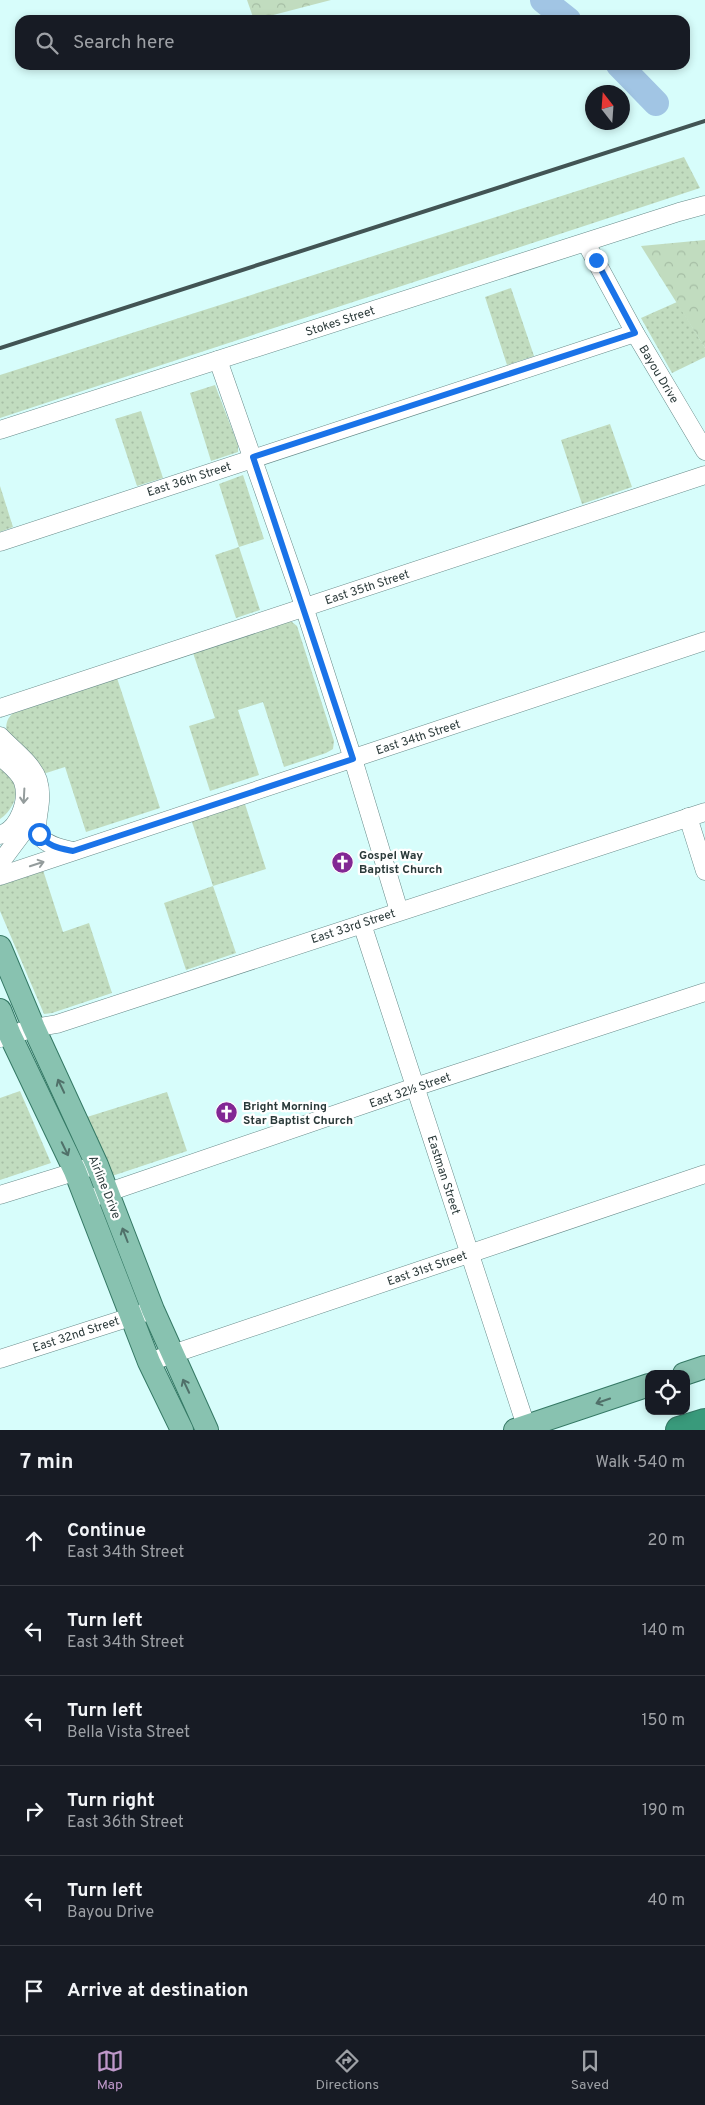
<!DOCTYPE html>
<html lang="en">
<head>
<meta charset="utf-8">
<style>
  body { margin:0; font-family:Overpass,sans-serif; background:#20242c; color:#f1f3f6 }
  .controls { position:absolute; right:15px; bottom:15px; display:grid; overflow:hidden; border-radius:10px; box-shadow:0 2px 8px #0003 }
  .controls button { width:45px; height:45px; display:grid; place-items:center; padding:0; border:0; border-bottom:1px solid #363941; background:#171b24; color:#f1f3f6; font:25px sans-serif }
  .compass { position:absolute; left:585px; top:85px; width:45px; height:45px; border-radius:50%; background:#171b24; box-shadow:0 2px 8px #0003; rotate:343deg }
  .stop { position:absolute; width:15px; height:15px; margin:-11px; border:4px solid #1a73e8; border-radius:50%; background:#fff }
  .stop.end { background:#1a73e8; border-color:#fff; box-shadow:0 1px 5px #0008 }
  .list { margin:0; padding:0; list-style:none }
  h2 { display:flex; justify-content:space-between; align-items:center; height:65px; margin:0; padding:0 20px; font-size:21px }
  h2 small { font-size:16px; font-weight:400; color:#9ea1a6 }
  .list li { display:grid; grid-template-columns:32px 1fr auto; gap:15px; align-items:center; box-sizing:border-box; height:90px; padding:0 20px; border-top:1px solid #363941 }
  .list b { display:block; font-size:19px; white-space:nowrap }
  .list p { margin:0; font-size:16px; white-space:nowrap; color:#9ea1a6 }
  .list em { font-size:16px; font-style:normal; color:#9ea1a6 }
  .icon { flex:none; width:28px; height:28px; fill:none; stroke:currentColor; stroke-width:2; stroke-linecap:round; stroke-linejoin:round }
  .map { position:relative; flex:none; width:705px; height:1430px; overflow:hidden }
  .search { position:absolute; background:#171b24; box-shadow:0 2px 8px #0003; left:15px; right:15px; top:15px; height:55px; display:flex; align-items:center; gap:12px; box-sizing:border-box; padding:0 18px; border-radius:15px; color:#9ea1a6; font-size:19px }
  .sheet { height:605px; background:#171b24 }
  nav { display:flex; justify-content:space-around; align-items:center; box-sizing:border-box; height:70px; border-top:1px solid #363941; background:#171b24; font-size:14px; color:#9ea1a6 }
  nav a { display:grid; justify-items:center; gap:2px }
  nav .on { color:#bf98ca }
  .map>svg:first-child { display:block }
  .grass { fill:url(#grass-dots) }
  .forest { fill:url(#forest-crowns) }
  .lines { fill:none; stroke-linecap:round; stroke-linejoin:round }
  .river { stroke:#a1c5e4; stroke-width:26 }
  .minor-casing { stroke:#688b8a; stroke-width:19 }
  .major-casing { stroke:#347864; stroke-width:24 }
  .highway-casing { stroke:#347864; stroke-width:28 }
  .minor { stroke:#fff; stroke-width:18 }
  .major { stroke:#88c2b0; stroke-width:22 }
  .highway { stroke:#399a7b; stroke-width:26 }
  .rail { stroke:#425454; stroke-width:4 }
  .oneway { stroke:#949c9c }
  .oneway2 { stroke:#507069 }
  .route { stroke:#1a73e8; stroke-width:6 }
  .labels { text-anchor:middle; stroke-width:4.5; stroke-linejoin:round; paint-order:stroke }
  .street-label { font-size:12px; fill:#2a3939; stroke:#fff }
  .poi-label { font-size:12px; font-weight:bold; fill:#2a3939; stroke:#fff; text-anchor:start }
</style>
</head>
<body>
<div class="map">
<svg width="705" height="1430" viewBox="0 0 705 1430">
  <defs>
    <pattern id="grass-dots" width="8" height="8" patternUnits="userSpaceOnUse" patternTransform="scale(1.25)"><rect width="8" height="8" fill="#c1dcbf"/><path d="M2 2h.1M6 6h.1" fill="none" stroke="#a6bea5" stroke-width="1.8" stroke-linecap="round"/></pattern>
    <pattern id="forest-crowns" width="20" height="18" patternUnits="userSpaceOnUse" patternTransform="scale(1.25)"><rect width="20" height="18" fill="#c1dcbf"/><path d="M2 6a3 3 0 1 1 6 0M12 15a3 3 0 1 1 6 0" fill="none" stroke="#a6bea5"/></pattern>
  </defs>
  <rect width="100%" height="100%" fill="#d7fdfb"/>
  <g class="grass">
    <polygon points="684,157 700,188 0,418 0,375"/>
    <polygon points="511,288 534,356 507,365 485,297"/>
    <polygon points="677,302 705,348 705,357 672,373 641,318"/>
    <polygon points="215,385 238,445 238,452 211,461 190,393"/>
    <polygon points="141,411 163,478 137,486 115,419"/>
    <polygon points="610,424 632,487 582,504 561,440"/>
    <polygon points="243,475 264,539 239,547 260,610 236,618 215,555 239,547 219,484"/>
    <polygon points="0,486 13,527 0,532"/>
    <polygon points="286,622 292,622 297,626 334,741 333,749 326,753 284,767 263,702 238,710 259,775 210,791 189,726 215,718 193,653"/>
    <path d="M 117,678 L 160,808 L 86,832 L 65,767 L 43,774 L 7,734 C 5,724 7,717 16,711 Z"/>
    <path d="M 0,766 C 4,771 11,776 14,781 C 21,794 11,812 0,819 Z"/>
    <polygon points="244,801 266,869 213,886 236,953 186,970 164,903 213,886 191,819"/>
    <polygon points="42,867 63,932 89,923 112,993 52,1013 44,1014 0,911 0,884 6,878"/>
    <polygon points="20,1091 51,1163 0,1180 0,1098"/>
    <polygon points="167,1092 187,1151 112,1176 87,1117"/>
  </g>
  <g class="forest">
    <polygon points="247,0 331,0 254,20"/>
    <polygon points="705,240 705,348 641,246"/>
  </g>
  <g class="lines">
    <g class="river">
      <polyline points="543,0 568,20"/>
      <polyline points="619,65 656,103"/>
    </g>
    <defs>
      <g id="minor">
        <polyline points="586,243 635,333 705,451"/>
        <polyline points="218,360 299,591 353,759 399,911"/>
        <polyline points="0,430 679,212 705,205"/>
        <polyline points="0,542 635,333"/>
        <polyline points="0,708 705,475"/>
        <path d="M 0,736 C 12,749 32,763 38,780 C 49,817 13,839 73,851"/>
        <path d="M 0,756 C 8,764 20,772 23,782 C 29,800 19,829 0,835"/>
        <polyline points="688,817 705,871"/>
        <polyline points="0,863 38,812"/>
        <polyline points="0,876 705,641"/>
        <polyline points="362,924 526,1426"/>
        <polyline points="0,1038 34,1028 57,1024 705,812"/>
        <polyline points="0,1195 87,1168"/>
        <polyline points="97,1196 415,1087 705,992"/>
        <polyline points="0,1359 143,1313"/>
        <polyline points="149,1362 705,1174"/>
      </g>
      <g id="major">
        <polyline points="0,947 34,1028 97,1165 153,1310 207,1430"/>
        <polyline points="0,1010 10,1035 75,1171 149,1362 182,1430"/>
        <polyline points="684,1374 705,1367"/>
        <polyline points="515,1430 649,1385"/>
      </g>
      <polyline id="highway" points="679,1430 705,1422"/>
    </defs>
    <use href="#minor" class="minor-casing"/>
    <use href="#major" class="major-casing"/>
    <use href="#highway" class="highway-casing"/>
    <use href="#minor" class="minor"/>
    <use href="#major" class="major"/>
    <use href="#highway" class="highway"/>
    <polyline class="rail" points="0,348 705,121"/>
  </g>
  <defs><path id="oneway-shaft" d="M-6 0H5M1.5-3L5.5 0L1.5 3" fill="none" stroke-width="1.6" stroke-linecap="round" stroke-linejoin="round" transform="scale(1.25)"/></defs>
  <g class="oneway">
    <use href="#oneway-shaft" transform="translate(24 796) rotate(93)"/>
    <use href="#oneway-shaft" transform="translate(37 864) rotate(-18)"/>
  </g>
  <g class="oneway2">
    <use href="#oneway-shaft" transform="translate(61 1086) rotate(-115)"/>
    <use href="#oneway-shaft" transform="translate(65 1149) rotate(64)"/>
    <use href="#oneway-shaft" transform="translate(125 1235) rotate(-111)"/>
    <use href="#oneway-shaft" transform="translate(186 1386) rotate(-115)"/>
    <use href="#oneway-shaft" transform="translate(603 1401) rotate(161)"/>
  </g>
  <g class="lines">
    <path class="route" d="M 39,834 C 49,847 58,848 73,851 L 353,759 L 253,457 L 635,333 L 596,260"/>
  </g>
  <defs>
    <symbol id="church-disc" viewBox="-11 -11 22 22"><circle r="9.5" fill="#822894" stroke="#fff"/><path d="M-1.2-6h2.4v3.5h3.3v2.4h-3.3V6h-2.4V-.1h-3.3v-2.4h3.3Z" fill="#fff"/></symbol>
  </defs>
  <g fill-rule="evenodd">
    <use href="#church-disc" x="330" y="850" width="25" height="25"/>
    <use href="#church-disc" x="214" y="1100" width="25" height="25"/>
  </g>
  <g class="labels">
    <g class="street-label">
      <text transform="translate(340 321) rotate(-18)" y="4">Stokes Street</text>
      <text transform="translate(659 374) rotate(59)" y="4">Bayou Drive</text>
      <text transform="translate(189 479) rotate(-18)" y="4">East 36th Street</text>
      <text transform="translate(367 587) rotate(-18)" y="4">East 35th Street</text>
      <text transform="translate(418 737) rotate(-18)" y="4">East 34th Street</text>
      <text transform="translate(353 926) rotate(-18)" y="4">East 33rd Street</text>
      <text transform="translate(410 1090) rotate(-19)" y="4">East 32½ Street</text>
      <text transform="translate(444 1175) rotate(72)" y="4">Eastman Street</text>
      <text transform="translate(105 1187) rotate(68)" y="4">Airline Drive</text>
      <text transform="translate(427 1268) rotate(-19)" y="4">East 31st Street</text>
      <text transform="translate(76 1334) rotate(-18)" y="4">East 32nd Street</text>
    </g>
    <g class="poi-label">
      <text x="359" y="859">Gospel Way<tspan x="359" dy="14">Baptist Church</tspan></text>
      <text x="243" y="1110">Bright Morning<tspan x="243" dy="14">Star Baptist Church</tspan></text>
    </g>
  </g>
</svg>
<div class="controls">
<button><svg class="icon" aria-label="locate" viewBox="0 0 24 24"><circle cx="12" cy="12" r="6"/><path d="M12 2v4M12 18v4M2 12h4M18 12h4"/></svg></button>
</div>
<svg class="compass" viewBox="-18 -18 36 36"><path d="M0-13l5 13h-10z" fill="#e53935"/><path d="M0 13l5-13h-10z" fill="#9ea1a6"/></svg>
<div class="stop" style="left:39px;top:834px"></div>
<div class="stop end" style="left:596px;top:260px"></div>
<div class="search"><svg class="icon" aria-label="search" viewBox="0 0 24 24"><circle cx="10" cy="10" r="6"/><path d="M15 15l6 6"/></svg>Search here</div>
</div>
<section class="sheet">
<h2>7 min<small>Walk · 540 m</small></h2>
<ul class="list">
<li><svg class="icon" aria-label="ahead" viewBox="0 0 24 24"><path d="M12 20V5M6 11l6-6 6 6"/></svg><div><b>Continue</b><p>East 34th Street</p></div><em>20 m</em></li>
<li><svg class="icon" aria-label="left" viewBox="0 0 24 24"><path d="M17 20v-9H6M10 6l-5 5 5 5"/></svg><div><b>Turn left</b><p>East 34th Street</p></div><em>140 m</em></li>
<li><svg class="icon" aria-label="left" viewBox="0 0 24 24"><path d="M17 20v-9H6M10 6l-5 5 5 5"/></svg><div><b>Turn left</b><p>Bella Vista Street</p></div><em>150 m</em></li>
<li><svg class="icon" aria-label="right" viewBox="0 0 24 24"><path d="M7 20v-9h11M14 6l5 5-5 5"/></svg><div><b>Turn right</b><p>East 36th Street</p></div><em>190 m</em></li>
<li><svg class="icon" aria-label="left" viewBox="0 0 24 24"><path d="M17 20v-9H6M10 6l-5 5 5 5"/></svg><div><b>Turn left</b><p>Bayou Drive</p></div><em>40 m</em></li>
<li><svg class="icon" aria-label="arrive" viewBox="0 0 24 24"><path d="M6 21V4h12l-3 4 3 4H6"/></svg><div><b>Arrive at destination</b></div></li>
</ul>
</section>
<nav>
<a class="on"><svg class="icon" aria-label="map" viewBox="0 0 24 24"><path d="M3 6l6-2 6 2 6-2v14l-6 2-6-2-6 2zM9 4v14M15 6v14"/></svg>Map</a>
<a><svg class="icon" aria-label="directions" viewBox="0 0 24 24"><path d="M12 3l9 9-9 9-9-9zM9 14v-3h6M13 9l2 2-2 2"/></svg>Directions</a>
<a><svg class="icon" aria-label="saved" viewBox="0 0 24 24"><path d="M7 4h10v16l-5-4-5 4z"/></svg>Saved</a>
</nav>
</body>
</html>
